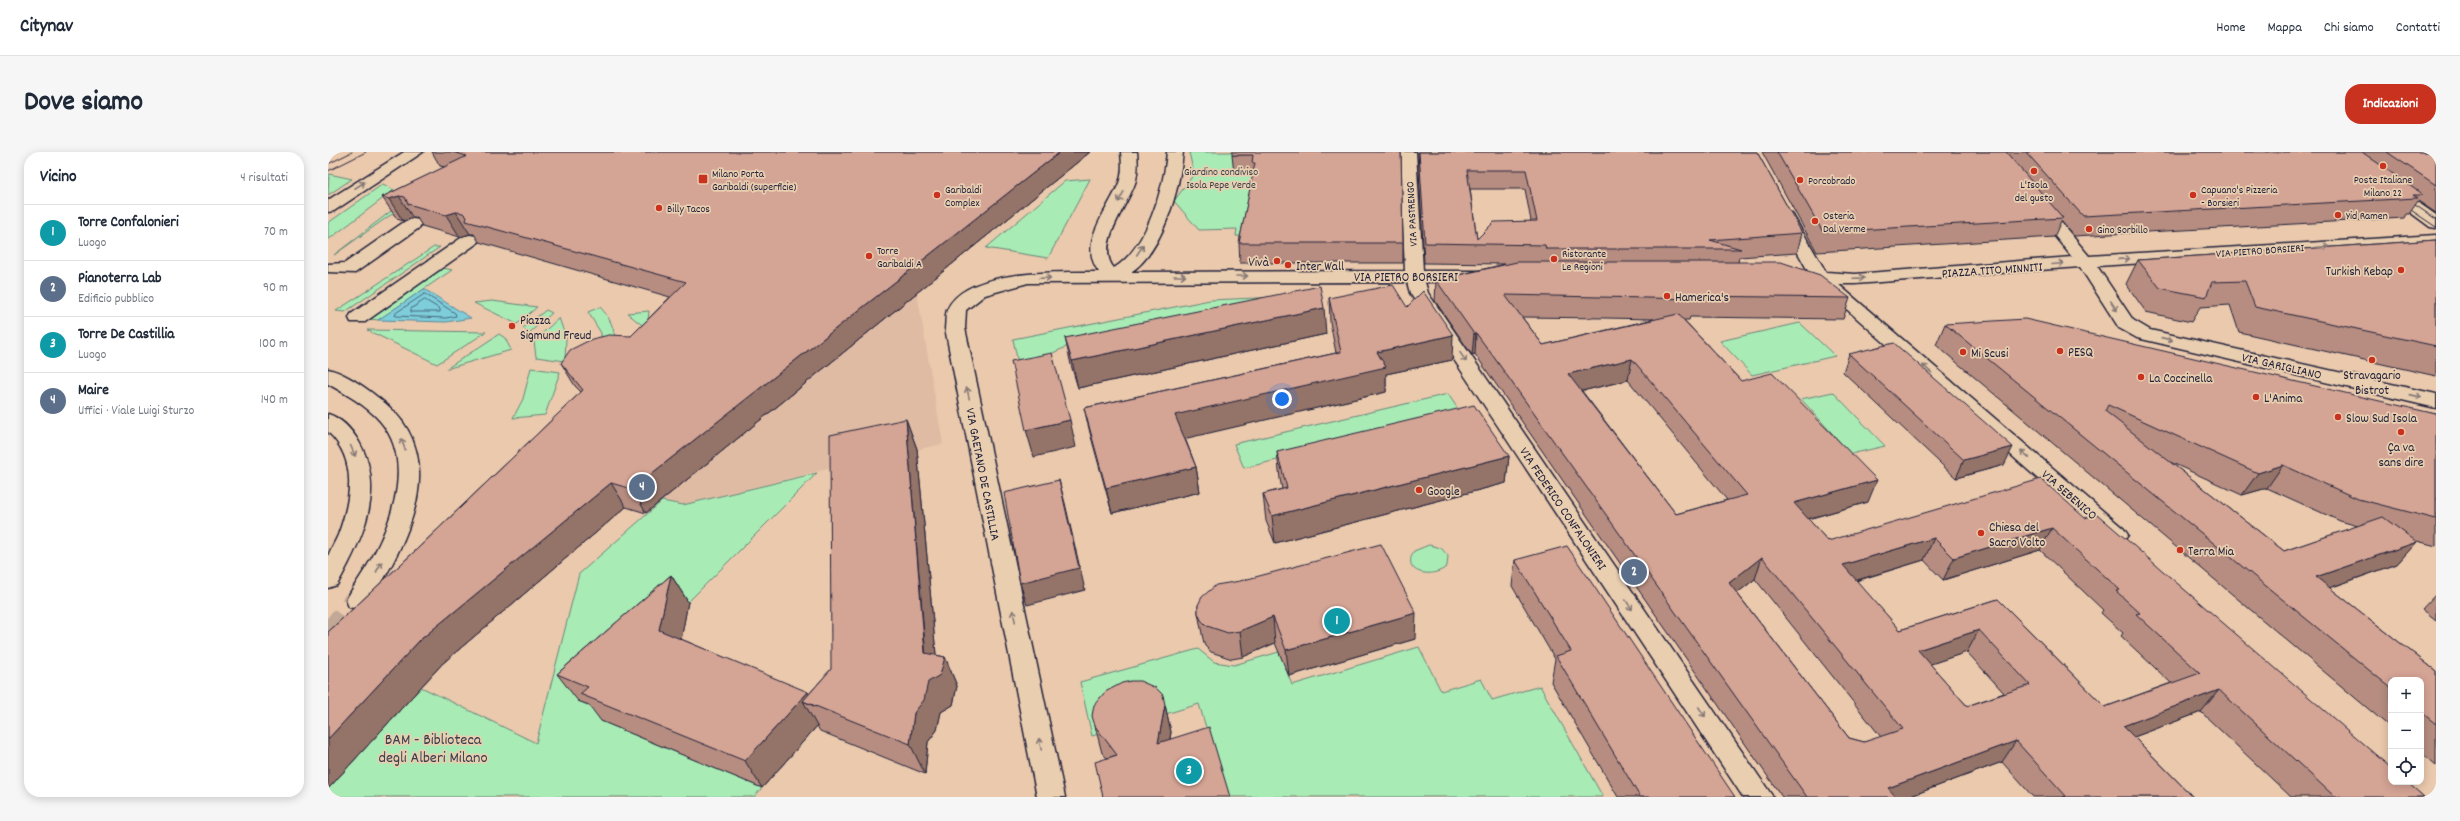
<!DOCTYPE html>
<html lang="it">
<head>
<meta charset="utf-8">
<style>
  body { margin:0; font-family:Dekko,sans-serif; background:#f6f6f7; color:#1f2937 }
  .controls { position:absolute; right:12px; bottom:12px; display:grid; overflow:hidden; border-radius:8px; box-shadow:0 2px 10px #0003 }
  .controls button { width:36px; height:36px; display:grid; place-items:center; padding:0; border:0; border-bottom:1px solid #e0e1e3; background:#fff; color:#1f2937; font:20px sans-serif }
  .you { position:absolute; left:954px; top:247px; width:14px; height:14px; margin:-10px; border:3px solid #fff; border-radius:50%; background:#1a73e8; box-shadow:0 0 0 6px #1a73e833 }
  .badge { display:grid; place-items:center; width:26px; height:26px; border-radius:50%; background:#c8321e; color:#fff; font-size:13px; font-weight:700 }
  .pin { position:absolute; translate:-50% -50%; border:2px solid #fff; box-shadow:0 1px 4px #0006 }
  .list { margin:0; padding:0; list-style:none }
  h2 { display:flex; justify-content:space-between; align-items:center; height:52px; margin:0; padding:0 16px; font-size:17px }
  h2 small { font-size:13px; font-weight:400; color:#747a83 }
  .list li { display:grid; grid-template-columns:26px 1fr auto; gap:12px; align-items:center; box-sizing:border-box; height:56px; padding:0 16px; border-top:1px solid #e0e1e3 }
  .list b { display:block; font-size:15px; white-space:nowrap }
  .list p { margin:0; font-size:13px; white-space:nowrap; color:#747a83 }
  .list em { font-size:13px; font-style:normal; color:#747a83 }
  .icon { flex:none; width:22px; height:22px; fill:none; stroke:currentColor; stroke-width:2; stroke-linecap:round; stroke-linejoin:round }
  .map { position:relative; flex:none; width:2108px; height:645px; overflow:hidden; border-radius:16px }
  header { display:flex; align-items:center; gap:24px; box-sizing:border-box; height:56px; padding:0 20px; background:#fff; border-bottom:1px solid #e0e1e3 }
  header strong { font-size:19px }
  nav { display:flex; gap:22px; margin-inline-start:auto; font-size:14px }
  .intro { display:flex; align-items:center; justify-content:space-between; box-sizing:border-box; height:96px; padding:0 24px }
  h1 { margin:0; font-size:28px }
  .button { padding:10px 18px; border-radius:16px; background:#c8321e; color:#fff; font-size:14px; font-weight:700 }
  main { display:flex; gap:24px; padding:0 24px }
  aside { flex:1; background:#fff; border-radius:16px; box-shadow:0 2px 10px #0003 }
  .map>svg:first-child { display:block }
  .built { fill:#dfbba4 }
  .green { fill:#a9ebb5; stroke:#668678 }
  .water { fill:#7ecdda; stroke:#59899a }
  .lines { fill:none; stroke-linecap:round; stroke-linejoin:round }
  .shore { stroke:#47667b; stroke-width:1 }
  .major-tunnel { stroke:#c2a896; stroke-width:26; stroke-dasharray:26 13; stroke-linecap:butt }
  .minor-casing { stroke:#22223b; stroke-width:3 }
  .major-casing { stroke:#22223b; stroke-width:3 }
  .minor { fill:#e9ceb0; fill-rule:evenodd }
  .major { fill:#e9ceb0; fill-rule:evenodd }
  .tram { stroke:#22223b; stroke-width:1 }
  .wall { fill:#b68d80; stroke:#22223b; fill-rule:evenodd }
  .shaded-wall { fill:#947368; stroke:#22223b }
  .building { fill:#d4a495; stroke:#22223b; fill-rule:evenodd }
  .oneway { stroke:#867876 }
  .poi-dot { fill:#c8321e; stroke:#e9ceb0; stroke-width:1.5 }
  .labels { text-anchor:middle; stroke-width:3.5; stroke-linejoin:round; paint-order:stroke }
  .far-park-label { font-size:11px; fill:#36404d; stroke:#e9ceb0 }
  .far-poi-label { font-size:11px; fill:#22223b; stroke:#e9ceb0; text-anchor:start }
  .far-street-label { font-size:11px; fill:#22223b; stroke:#e9ceb0 }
  .poi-label { font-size:13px; fill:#22223b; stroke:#e9ceb0; text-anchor:start }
  .street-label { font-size:13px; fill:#22223b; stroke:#e9ceb0 }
  .near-park-label { font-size:16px; fill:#36404d; stroke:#e9ceb0 }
</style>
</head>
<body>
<header>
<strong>Citynav</strong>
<nav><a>Home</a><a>Mappa</a><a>Chi siamo</a><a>Contatti</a></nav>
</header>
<div class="intro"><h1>Dove siamo</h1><a class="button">Indicazioni</a></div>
<main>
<aside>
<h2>Vicino<small>4 risultati</small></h2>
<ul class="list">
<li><span class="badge" style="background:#0f9aa8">1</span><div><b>Torre Confalonieri</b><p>Luogo</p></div><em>70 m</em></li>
<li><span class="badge" style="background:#5c6f8a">2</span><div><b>Pianoterra Lab</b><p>Edificio pubblico</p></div><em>90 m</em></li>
<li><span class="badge" style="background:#0f9aa8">3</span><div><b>Torre De Castillia</b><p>Luogo</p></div><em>100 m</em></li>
<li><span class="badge" style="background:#5c6f8a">4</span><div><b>Maire</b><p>Uffici · Viale Luigi Sturzo</p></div><em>140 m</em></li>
</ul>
</aside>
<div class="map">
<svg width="2108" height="645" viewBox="0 0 2108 645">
  <rect width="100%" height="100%" fill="#eac9ad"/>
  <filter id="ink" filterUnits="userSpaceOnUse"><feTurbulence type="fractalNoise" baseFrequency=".025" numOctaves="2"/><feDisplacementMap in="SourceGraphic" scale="8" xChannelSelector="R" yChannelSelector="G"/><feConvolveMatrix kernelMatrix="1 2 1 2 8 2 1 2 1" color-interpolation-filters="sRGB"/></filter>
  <g filter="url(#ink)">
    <polygon class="built" points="589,141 615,292 515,313 355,353 334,349 318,361 298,355 114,512 0,638 0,525"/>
    <g class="green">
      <polygon points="861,0 928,0 917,84 908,84 909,77 871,78 846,49 866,22"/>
      <polygon points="1,22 24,27 0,43"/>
      <polygon points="762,27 720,106 658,96 737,29"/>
      <polygon points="55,32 66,38 0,88 0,71"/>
      <polygon points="89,39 104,43 61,64 6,103"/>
      <polygon points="106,95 112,95 17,160 8,159"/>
      <polygon points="115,116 124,118 50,168 42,167"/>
      <polygon points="953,145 763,184 691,216 685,187 882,148"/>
      <polygon points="164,149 209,155 189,172 146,151"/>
      <path d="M 272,155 C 283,167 286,176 288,192 L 274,195 L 273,181 L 260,160 Z"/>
      <polygon points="218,158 224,161 201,181 195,176"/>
      <polygon points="321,159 319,177 299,161"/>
      <polygon points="231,166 238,186 237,209 208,205 206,189"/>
      <polygon points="1472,171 1507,204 1424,223 1392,189"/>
      <polygon points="39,178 158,180 109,212"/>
      <polygon points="171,182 177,186 183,198 118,217"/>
      <polygon points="203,216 232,220 217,263 185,266 195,247"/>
      <polygon points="1505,240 1557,294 1523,302 1473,247"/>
      <polygon points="1120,242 1134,263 916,316 906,292"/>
      <polygon points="489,321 360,450 250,549 281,562 273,569 434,636 426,645 0,645 0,615 53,562 64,566 93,535 208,591 251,422 334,349 355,353"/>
      <path d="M 1101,393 L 1113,396 L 1120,404 L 1119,414 C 1105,428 1072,421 1086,399 Z"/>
      <polygon points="1091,495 1113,539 1153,527 1164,548 1212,534 1275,645 899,645 871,552 764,584 752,530 870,497 886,510 906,513 951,500 964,533"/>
    </g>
    <polygon class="water" points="96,137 143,166 118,170 50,168"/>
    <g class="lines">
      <g class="shore">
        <polygon points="97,142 127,161 128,164 118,166 67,164 68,161"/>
        <polygon points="97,148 112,157 112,160 83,160 83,157"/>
      </g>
      <polyline class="major-tunnel" points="0,486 30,448"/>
      <defs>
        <g id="minor">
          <path d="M 793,0 L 809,0 C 810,10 810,18 808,28 C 802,51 766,93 786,116 C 819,96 836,36 839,0 L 855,0 C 852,36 835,99 803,120 L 1077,119 L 1072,0 L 1088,0 L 1095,119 L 1154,119 L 1160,120 L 1163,124 L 1160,128 L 1154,129 L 1097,130 L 1100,141 L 1445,645 L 1415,645 L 1082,141 L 1079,130 L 700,131 L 657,143 L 638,158 L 637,176 L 737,645 L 709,645 L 617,176 C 618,170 617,163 619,158 C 637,116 734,120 771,120 C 749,91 780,59 791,31 C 795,21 794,11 793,0 Z"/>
          <polygon points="2062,33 2068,35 2108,63 2108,76 2102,75 2056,41 2054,38 2056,35"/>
          <polygon points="1710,49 1716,50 1761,104 2108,83 2108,93 1769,114 1805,168 1822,178 2108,242 2108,256 1809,186 1791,176 1752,115 1527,132 1510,132 1796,377 1800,383 1796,389 1788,391 1780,389 1488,130 1459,128 1456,124 1459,120 1480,119 1450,65 1452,61 1464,61 1466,65 1498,120 1527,122 1744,105 1702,54 1704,50"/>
          <polygon points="85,67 91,68 93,72 91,76 27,121 0,120 0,112 17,111 79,68"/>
          <polygon points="142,83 148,84 151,88 148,92 37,170 23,170 21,166 23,162 136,84"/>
        </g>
        <g id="major">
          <polygon points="76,0 95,0 6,59 0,60 0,48"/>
          <path d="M 0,217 C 17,221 34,233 48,244 C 128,301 80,390 39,455 L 30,457 L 21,455 L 18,448 C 26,433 37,419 45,404 C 66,365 85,307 52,269 C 38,253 18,242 0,232 Z"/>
          <path d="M 0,262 C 13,266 24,278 31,290 C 59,338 33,390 9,433 L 0,436 C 0,427 0,415 0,405 C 2,398 7,390 10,383 C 23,348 30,308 0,280 Z"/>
        </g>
      </defs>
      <use href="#minor" class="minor-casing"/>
      <use href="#major" class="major-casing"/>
      <use href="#minor" class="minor"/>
      <use href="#major" class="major"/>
      <g class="tram">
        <polyline points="0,12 24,0"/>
        <polyline points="0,19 38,0"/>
        <polyline points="2078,47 2108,67"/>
        <polyline points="2074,52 2108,75"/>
      </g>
    </g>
    <g class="wall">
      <polygon points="104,0 762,0 318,361 298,355 114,512 0,637 0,480 86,400 253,240 247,234 233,211 303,184 342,145 151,90 146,82 142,82 132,85 94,74 89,66 85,66 75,69 69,67 54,45 117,15 112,14"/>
      <polygon points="1073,0 1075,91 1075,111 912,111 911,91 925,24 924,22 906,22 904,3"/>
      <path d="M 1090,0 L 1429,0 L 1474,81 L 1469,101 L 1411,105 L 1410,110 L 1522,146 L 1515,167 L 1362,165 L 1361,168 L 1356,168 L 1413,229 L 1540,350 L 1480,367 L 1500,389 L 1757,366 L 2096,645 L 1963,645 L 1873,560 L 1806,585 L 1865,645 L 1705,645 L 1674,610 L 1580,645 L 1454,645 L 1163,225 L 1147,202 L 1144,203 L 1107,149 L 1108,128 L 1177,112 L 1096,111 ZM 1142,37 L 1197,37 L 1203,69 L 1149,87 ZM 1194,165 L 1277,166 L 1326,167 L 1215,193 ZM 1300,228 L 1399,348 L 1348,362 L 1254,239 ZM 1712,398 L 1775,458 L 1773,461 L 1795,481 L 1793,484 L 1843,531 L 1777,555 L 1670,447 L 1572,478 L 1528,429 L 1596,408 L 1615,428 ZM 1427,427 L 1553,585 L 1536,590 L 1521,586 L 1409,441 ZM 1639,500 L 1676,541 L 1639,554 L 1602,512 Z"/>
      <polygon points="1434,0 2108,0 2108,61 2090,49 2081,62 2078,62 2076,66 1746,84 1733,69 1726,85 1489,100"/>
      <polygon points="2108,88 2108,224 1911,180 1902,153 1872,155 1863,170 1818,160 1798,132 1810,108"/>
      <polygon points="1001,146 1079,155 1124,208 1058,222 1058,240 857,286 868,315 872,340 784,361 762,281 756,256 1008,201 1002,170"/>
      <path d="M 1617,172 L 2108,262 L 2108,394 L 2089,389 L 2069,412 L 2002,436 L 2108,519 L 2108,614 L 2093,601 L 2093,528 L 2063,528 L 2063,576 L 1608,193 ZM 1842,310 L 1914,343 L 1939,336 L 2012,369 L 2030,374 L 1956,399 Z"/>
      <polygon points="998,182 750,236 743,213 737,186"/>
      <polygon points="1521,202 1676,313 1628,326 1515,220"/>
      <polygon points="578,267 589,297 608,503 617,505 629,534 625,553 613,560 609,578 600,590 597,622 492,579 489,574 434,636 273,569 261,553 250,549 229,522 343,423 360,450 353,487 481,542 503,517"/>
      <polygon points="949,300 1181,304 1178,331 947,391 938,369 935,342 954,337 952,327"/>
      <polygon points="1187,408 1407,645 1290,645 1223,530 1227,507 1184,434"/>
      <polygon points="2108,442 2108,468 2094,457"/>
      <polygon points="870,453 1087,487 961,524 947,491 915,505 904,507 883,500 877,494 875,487 870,461"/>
      <polygon points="837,553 843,580 842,587 779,606 774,601 767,574"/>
    </g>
    <g class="shaded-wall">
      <polygon points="732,0 762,0 318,361 304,337"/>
      <polygon points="71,44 85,66 75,69 61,47"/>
      <polygon points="128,60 142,82 132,85 118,63"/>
      <polygon points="996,156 998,182 750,236 744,209"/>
      <polygon points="1148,181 1147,202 1144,203 1146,182"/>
      <polygon points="1125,183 1124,208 1058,222 1058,240 851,288 847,263 1049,200"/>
      <polygon points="1304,207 1300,228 1237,243 1240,222"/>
      <polygon points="578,267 589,297 610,524 617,505 629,534 625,553 613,560 609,578 600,590 597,622 582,592 586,561 600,530"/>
      <polygon points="742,268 748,295 706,305 698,278"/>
      <polygon points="1685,295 1676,313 1628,326 1636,308"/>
      <polygon points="1181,304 1178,331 947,391 944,364"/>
      <polygon points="1955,313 1939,336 1914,343 1930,321"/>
      <polygon points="868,315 872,340 784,361 778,336"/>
      <polygon points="731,328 737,351 757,438 699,453 692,431"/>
      <polygon points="1549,328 1540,350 1458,373 1466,351"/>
      <polygon points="283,331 298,355 114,512 0,637 0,587 92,488"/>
      <polygon points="1724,376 1712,398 1615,428 1626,406"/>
      <polygon points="1606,386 1596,408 1506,435 1515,413"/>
      <polygon points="2089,390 2069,412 1970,447 1988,425"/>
      <polygon points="1434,405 1427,427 1394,453 1401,431"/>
      <polygon points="343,423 360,450 350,505 331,478"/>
      <polygon points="1088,461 1087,487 961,524 958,498"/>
      <polygon points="945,465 947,491 915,505 912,479"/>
      <polygon points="1651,478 1639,500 1579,520 1590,498"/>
      <polygon points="1891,538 1873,560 1779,595 1795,574"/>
      <polygon points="480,540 488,555 475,549 489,574 434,636 417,609"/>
      <polygon points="837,553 843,580 837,617 830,591"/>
      <polygon points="1688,589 1674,610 1580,645 1555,645 1560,636"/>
    </g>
    <g class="building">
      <polygon points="124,0 732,0 304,337 283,331 92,488 0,587 0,480 86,400 255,238 233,211 242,198 264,187 281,183 303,184 358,130 138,69 139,65 135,61 128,60 118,63 80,52 77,45 71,44 61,47 54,45 139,4"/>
      <polygon points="904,0 1073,0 1075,91 911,91 927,11 924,11 925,3 904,3"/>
      <path d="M 1091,0 L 1429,0 L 1474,81 L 1382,88 L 1413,97 L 1218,97 L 1217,93 L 1097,91 ZM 1139,18 L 1198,18 L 1209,69 L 1166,70 L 1149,87 Z"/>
      <polygon points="1449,0 1678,0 1735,66 1495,80"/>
      <polygon points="1698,0 2034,0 2095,43 2085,43 2089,46 1755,64"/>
      <polygon points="2059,0 2108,0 2108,33"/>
      <polygon points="2108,88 2108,194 1927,155 1917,129 1884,130 1878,145 1832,136 1810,108"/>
      <path d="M 1189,110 L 1453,110 L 1492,123 L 1522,146 L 1363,144 L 1366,147 L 1177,143 L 1215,193 L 1350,162 L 1413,229 L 1444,221 L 1549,328 L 1466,351 L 1500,389 L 1713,327 L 1757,366 L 1769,362 L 2063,616 L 2063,630 L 2079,630 L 2096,645 L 2007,645 L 1891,538 L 1795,574 L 1865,645 L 1735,645 L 1738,644 L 1688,589 L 1560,636 L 1568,645 L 1479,645 L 1165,204 L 1148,181 L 1146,182 L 1108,128 ZM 1304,207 L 1419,343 L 1348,362 L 1240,222 ZM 1724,376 L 1792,438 L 1788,439 L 1812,461 L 1808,462 L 1872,521 L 1777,555 L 1670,447 L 1572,478 L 1515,413 L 1606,386 L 1626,406 ZM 1434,405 L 1575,577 L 1536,590 L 1521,586 L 1401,431 ZM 1651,478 L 1702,533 L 1639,554 L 1590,498 Z"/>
      <polygon points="1065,133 1079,155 1095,139 1125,183 1049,200 1058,215 847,263 868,315 778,336 756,256 1013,200 1001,146"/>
      <polygon points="992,134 996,156 744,209 737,186"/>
      <polygon points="1697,167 2108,262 2108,367 2030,347 1955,313 1930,321 1780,253 1777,259 1956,399 2055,365 2089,390 1988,425 2108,519 2108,572 2093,560 2093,528 2063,528 2063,536 1617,172"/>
      <polygon points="1566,191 1685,295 1636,308 1521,202"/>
      <polygon points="724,201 742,268 698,278 683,209"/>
      <polygon points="1146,253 1181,304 944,364 935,342 959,336 949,300"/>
      <polygon points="578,267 597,501 617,505 612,523 600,530 596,548 586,561 582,592 475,549 503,517 502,283"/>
      <polygon points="731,328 751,416 692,431 676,341"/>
      <polygon points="1053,392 1088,461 958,498 945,465 912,479 900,481 879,474 873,468 870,461 870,453 874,445 888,433 912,429"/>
      <polygon points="1239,394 1407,645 1312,645 1228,504 1243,499 1187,408"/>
      <polygon points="343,423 331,478 480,540 417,609 252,542 260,535 229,522"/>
      <polygon points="803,529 812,529 828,536 835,543 837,553 830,591 881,575 902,645 775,645 767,610 789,603 767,574 764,564 766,553 777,540 794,531"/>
    </g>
    <defs><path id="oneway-shaft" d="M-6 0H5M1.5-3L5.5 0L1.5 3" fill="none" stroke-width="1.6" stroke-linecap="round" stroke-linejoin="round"/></defs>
    <g class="oneway">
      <use href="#oneway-shaft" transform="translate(32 33) rotate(-33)"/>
      <use href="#oneway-shaft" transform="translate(793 45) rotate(118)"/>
      <use href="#oneway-shaft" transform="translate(1995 95) rotate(-4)"/>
      <use href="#oneway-shaft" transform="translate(812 98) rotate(-56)"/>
      <use href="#oneway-shaft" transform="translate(1796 107) rotate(-4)"/>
      <use href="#oneway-shaft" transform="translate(1730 112) rotate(-5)"/>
      <use href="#oneway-shaft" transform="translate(852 124)"/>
      <use href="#oneway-shaft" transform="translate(914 124)"/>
      <use href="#oneway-shaft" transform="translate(717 126) rotate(-2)"/>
      <use href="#oneway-shaft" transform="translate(1531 126) rotate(-2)"/>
      <use href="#oneway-shaft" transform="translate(1786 154) rotate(57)"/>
      <use href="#oneway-shaft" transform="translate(1839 187) rotate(13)"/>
      <use href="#oneway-shaft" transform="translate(1135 205) rotate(56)"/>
      <use href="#oneway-shaft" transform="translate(1599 217) rotate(-139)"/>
      <use href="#oneway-shaft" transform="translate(640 241) rotate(-102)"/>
      <use href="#oneway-shaft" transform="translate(2088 244) rotate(13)"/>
      <use href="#oneway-shaft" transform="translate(75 292) rotate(-111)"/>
      <use href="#oneway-shaft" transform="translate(25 299) rotate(66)"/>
      <use href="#oneway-shaft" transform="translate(1697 302) rotate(-139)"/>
      <use href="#oneway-shaft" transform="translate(51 415) rotate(-61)"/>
      <use href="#oneway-shaft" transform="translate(1301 453) rotate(56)"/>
      <use href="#oneway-shaft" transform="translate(686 464) rotate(-102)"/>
      <use href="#oneway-shaft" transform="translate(1374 560) rotate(56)"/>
      <use href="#oneway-shaft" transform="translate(712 592) rotate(-102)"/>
    </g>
  </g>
  <g class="poi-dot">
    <circle cx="2055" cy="14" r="4"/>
    <circle cx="1706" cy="19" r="4"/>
    <rect x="370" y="22" width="10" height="10" rx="2"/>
    <circle cx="1472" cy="28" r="4"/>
    <circle cx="609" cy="43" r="4"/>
    <circle cx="1865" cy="43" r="4"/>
    <circle cx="331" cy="56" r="4"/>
    <circle cx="2010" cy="63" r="4"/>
    <circle cx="1487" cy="69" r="4"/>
    <circle cx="1761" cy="77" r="4"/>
    <circle cx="541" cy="104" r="4"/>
    <circle cx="1226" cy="107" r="4"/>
    <circle cx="949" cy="109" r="4"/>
    <circle cx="960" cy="113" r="4"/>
    <circle cx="2073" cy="118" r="4"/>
    <circle cx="1339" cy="144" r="4"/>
    <circle cx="184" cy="174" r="4"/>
    <circle cx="1732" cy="199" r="4"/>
    <circle cx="1635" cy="200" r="4"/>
    <circle cx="2044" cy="208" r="4"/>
    <circle cx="1813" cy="225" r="4"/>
    <circle cx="1928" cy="245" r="4"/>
    <circle cx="2010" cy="265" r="4"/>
    <circle cx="2073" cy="280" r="4"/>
    <circle cx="1091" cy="338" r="4"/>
    <circle cx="1653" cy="381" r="4"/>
    <circle cx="1852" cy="398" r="4"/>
  </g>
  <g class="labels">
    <g class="far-park-label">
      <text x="893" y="23">Giardino condiviso<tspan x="893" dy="13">Isola Pepe Verde</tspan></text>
    </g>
    <g class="far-poi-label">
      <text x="384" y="25">Milano Porta<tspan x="384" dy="13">Garibaldi (superficie)</tspan></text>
      <text x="2055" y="31" text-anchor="middle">Poste Italiane<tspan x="2055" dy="13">Milano 22</tspan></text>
      <text x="1480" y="32">Porcobrado</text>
      <text x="1706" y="36" text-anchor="middle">L'Isola<tspan x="1706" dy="13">del gusto</tspan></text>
      <text x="617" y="41">Garibaldi<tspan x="617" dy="13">Complex</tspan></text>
      <text x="1873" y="41">Capuano's Pizzeria<tspan x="1873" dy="13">- Borsieri</tspan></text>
      <text x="339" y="60">Billy Tacos</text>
      <text x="1495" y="67">Osteria<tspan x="1495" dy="13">Dal Verme</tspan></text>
      <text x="2018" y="67">Yid Ramen</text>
      <text x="1769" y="81">Gino Sorbillo</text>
      <text x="549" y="102">Torre<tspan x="549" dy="13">Garibaldi A</tspan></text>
      <text x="1234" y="105">Ristorante<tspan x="1234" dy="13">Le Regioni</tspan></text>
    </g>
    <g class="far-street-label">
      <text transform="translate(1083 62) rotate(-93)" y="4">VIA PASTRENGO</text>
      <text transform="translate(1932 98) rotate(-4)" y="4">VIA PIETRO BORSIERI</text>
    </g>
    <g class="poi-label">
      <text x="941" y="114" text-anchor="end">Vivà</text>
      <text x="968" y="118">Inter Wall</text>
      <text x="2065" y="123" text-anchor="end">Turkish Kebap</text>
      <text x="1347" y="149">Hamerica's</text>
      <text x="192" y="172">Piazza<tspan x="192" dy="15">Sigmund Freud</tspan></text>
      <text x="1740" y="204">PESQ</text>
      <text x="1643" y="205">Mi Scusi</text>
      <text x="2044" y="227" text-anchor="middle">Stravagario<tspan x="2044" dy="15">Bistrot</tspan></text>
      <text x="1821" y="230">La Coccinella</text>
      <text x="1936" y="250">L'Anima</text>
      <text x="2018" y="270">Slow Sud Isola</text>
      <text x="2073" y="299" text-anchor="middle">Ça va<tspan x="2073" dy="15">sans dire</tspan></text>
      <text x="1099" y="343">Google</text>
      <text x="1661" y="379">Chiesa del<tspan x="1661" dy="15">Sacro Volto</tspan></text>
      <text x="1860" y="403">Terra Mia</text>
    </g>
    <g class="street-label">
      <text transform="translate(1664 117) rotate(-4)" y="5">PIAZZA TITO MINNITI</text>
      <text x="1078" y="129">VIA PIETRO BORSIERI</text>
      <text transform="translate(1954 213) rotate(13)" y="5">VIA GARIGLIANO</text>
      <text transform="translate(656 322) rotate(79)" y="5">VIA GAETANO DE CASTILLIA</text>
      <text transform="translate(1742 342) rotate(41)" y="5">VIA SEBENICO</text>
      <text transform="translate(1236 356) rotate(56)" y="5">VIA FEDERICO CONFALONIERI</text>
    </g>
    <g class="near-park-label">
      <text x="105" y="592">BAM - Biblioteca<tspan x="105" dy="18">degli Alberi Milano</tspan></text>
    </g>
  </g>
</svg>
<div class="controls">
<button>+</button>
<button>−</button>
<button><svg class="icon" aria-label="locate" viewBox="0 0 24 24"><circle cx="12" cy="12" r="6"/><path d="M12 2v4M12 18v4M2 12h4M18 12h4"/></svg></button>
</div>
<div class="you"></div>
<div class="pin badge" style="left:1009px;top:469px;background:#0f9aa8">1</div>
<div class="pin badge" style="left:1306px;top:420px;background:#5c6f8a">2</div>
<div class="pin badge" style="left:861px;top:619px;background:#0f9aa8">3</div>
<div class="pin badge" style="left:314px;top:335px;background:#5c6f8a">4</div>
</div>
</main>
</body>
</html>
